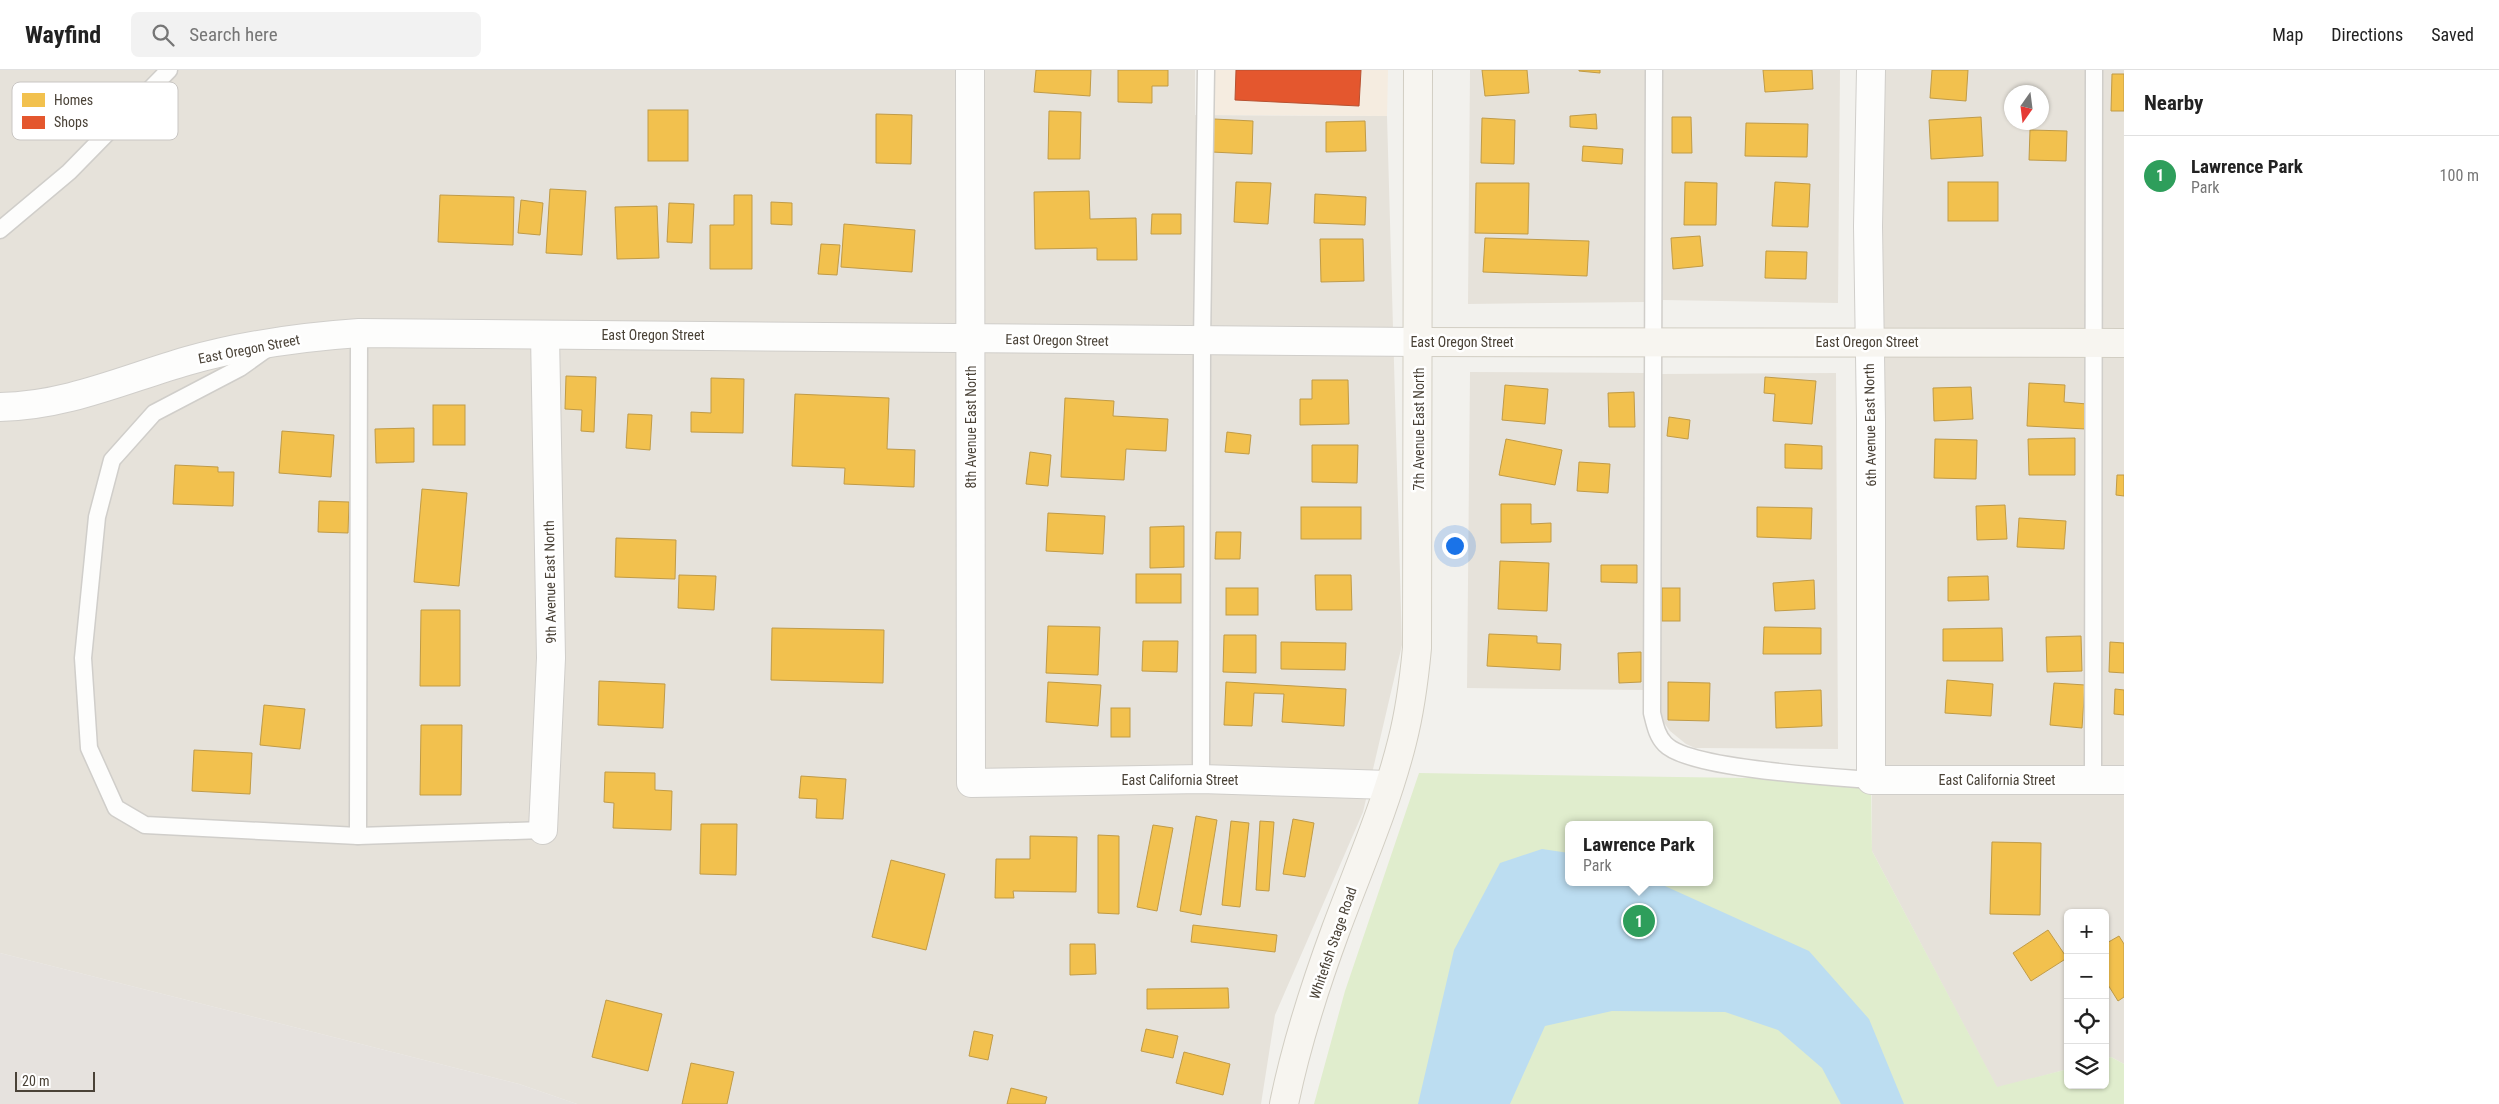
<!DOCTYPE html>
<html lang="en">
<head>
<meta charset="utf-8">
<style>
  body { margin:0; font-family:"Roboto Condensed",sans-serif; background:#f2f2f2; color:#222 }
  .controls { position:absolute; right:15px; bottom:15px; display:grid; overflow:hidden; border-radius:8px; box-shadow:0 1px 4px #0004 }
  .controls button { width:45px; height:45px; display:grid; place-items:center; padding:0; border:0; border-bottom:1px solid #e0e0e0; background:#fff; color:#222; font:25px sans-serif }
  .compass { position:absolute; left:2004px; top:15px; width:45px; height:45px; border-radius:50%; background:#fff; box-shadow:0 1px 4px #0004; rotate:194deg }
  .scale { position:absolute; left:15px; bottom:12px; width:80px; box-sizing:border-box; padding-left:5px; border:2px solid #4a4237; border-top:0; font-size:14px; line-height:18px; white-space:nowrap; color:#4a4237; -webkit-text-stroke:4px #fff; paint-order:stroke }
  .you { position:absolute; left:1454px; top:475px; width:18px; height:18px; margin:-12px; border:4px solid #fff; border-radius:50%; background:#1a73e8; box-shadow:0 0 0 8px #1a73e833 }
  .badge { display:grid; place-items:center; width:32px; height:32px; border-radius:50%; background:#2563eb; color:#fff; font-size:16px; font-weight:700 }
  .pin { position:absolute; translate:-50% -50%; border:2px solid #fff; box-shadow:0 1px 5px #0006 }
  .popup { position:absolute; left:1565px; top:751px; width:148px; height:65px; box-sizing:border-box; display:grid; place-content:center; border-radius:8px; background:#fff; filter:drop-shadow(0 1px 4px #0005); font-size:16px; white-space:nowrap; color:#767676 }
  .popup b { font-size:19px; color:#222 }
  .popup::after { content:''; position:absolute; left:50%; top:100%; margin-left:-10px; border:10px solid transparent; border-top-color:#fff }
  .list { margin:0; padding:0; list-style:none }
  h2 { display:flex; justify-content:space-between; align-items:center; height:65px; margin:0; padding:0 20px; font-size:21px }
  h2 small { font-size:16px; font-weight:400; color:#767676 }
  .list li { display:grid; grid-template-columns:32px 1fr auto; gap:15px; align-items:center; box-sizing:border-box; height:80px; padding:0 20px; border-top:1px solid #e0e0e0 }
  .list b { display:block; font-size:19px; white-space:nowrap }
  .list p { margin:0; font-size:16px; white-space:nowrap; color:#767676 }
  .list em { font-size:16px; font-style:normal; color:#767676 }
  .icon { flex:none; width:28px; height:28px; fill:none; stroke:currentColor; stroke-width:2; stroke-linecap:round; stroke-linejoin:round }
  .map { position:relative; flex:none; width:2124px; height:1034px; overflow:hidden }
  header { display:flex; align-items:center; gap:30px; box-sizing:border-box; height:70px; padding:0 25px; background:#fff; border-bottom:1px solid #e0e0e0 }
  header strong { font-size:24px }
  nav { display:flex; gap:28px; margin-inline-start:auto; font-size:18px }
  .search { width:350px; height:45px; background:#f2f2f2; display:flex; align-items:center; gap:12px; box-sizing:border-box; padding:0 18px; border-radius:8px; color:#767676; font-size:19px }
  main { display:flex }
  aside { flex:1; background:#fff }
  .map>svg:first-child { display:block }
  .residential { fill:#e6e2da; fill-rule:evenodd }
  .commercial { fill:#f5ece0 }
  .industrial { fill:#e6e2de }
  .green { fill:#e0edcd; fill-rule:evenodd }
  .water { fill:#bcddf1 }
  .homes { fill:#f2c14e; stroke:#c09b47 }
  .shops { fill:#e4572e; stroke:#b65131 }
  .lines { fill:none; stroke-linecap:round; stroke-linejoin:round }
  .lane-casing { stroke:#d0ceca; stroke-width:19 }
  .street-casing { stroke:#d0ceca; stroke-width:30 }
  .secondary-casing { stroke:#d2cec3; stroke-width:30 }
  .lane { stroke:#fdfdfc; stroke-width:16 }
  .street { stroke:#fdfdfc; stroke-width:28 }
  .secondary { stroke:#f7f5f0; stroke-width:28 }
  .labels { text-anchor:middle; stroke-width:5; stroke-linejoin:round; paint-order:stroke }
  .street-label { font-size:14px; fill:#4a4237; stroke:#fff }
  .key { fill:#fff; stroke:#c9c6c3; stroke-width:1 }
  .key-label { font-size:14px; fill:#4a4237 }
</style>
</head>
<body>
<header>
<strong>Wayfind</strong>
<div class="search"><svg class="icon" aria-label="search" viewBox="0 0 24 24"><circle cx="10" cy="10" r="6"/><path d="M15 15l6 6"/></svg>Search here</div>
<nav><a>Map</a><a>Directions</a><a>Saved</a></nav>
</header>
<main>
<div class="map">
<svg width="2124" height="1034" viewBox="0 0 2124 1034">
  <rect width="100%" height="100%" fill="#f2f1ed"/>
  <g class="residential">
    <polygon points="0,0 1195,0 1195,45 1387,46 1402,575 1363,742 1275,945 1261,1034 577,1034 519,1014 0,883"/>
    <polygon points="1470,0 1646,0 1645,232 1468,234"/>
    <polygon points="1661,0 1840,0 1838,233 1663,230"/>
    <path d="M 1870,0 L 2124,0 L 2124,994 L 2111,987 L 2105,989 L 2105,843 L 2068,843 L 2068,999 L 1997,1018 L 1872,781 ZM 2012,22 L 2042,22 L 2042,52 L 2012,52 Z"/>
    <polygon points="1470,302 1644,303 1645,620 1467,618"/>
    <polygon points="1836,303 1838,679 1695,678 1686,674 1670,661 1660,647 1662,304"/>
  </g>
  <polygon class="commercial" points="1214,0 1388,0 1387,46 1214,45"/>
  <polygon class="industrial" points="0,883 519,1014 577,1034 0,1034"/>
  <path class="green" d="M 1419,703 L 1871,710 L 1872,781 L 1997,1017 L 2068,999 L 2068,1015 L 2105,1015 L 2105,989 L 2111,987 L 2124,994 L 2124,1034 L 1314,1034 L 1345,921 ZM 1569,755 L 1709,755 L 1709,812 L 1569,812 Z"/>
  <polygon class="water" points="1542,779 1569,783 1569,812 1656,812 1809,881 1869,949 1904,1034 1841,1034 1822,998 1778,960 1725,942 1612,941 1545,956 1510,1034 1418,1034 1454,880 1500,793"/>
  <g class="homes">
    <polygon points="1036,0 1091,0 1090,26 1034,22"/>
    <polygon points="1118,0 1168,0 1168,16 1152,16 1152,33 1118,32"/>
    <polygon points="1482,0 1527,0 1529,23 1485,26"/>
    <polygon points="1579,0 1600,0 1600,3 1579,1"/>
    <polygon points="1763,0 1812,0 1813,19 1765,22"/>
    <polygon points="1932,0 1968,0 1966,31 1930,28"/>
    <polygon points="2112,4 2124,4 2124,41 2111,41"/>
    <rect x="648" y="40" width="40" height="51"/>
    <polygon points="1049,41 1081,42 1080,89 1048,89"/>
    <polygon points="876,44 912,45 911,94 876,93"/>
    <polygon points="1596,44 1597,59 1570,57 1570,46"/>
    <polygon points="1672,47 1691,47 1692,83 1672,83"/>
    <polygon points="1981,47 1983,86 1931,89 1929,50"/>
    <polygon points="1482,48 1515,50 1514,94 1481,93"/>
    <polygon points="1214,49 1253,51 1252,84 1212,82"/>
    <polygon points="1365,51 1366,81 1326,82 1326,52"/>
    <polygon points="1746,53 1808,54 1807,87 1745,86"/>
    <polygon points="2030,60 2067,61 2066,91 2029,90"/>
    <polygon points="1583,76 1623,79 1622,94 1582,91"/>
    <polygon points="1236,112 1271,113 1268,154 1234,152"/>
    <polygon points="1685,112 1717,113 1716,155 1684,155"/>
    <polygon points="1775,112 1810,114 1808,157 1772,156"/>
    <rect x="1948" y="112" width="50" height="39"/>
    <polygon points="1476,113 1529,113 1528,164 1475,163"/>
    <polygon points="550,119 586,121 582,185 546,183"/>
    <polygon points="1089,121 1090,149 1136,148 1137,190 1097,190 1097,178 1035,179 1034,122"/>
    <polygon points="1315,124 1366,127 1365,155 1314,153"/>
    <polygon points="440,125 514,127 513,175 438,172"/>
    <polygon points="734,125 752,125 752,199 710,199 710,155 734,155"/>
    <polygon points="521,130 543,133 540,165 518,163"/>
    <polygon points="771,132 792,133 792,155 771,154"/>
    <polygon points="669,133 694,134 692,173 667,172"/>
    <polygon points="657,136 659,188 617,189 615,137"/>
    <polygon points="1152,144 1181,144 1181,164 1151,164"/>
    <polygon points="844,154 915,160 912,202 841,197"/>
    <polygon points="1700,166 1703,196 1673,199 1671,168"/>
    <polygon points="1485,168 1589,171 1587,206 1483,202"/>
    <polygon points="1320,169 1363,169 1364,211 1321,212"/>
    <polygon points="821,174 840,175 837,205 818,204"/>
    <polygon points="1766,181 1807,182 1806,209 1765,208"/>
    <polygon points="566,306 596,307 594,362 581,361 582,340 565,339"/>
    <polygon points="1765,307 1816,311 1812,354 1773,351 1775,324 1764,323"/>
    <polygon points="711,308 744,309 743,363 691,362 691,342 711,343"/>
    <polygon points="1312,310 1348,310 1349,354 1300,355 1300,329 1312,329"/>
    <polygon points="2029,313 2065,315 2064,332 2087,334 2086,359 2027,356"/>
    <polygon points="1505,315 1548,319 1545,354 1502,350"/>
    <polygon points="1971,317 1973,349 1934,351 1933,318"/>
    <polygon points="1634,322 1635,357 1609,357 1608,323"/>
    <polygon points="795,324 889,328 887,379 915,380 914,417 844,414 845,398 792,396"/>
    <polygon points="1065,328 1114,331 1113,346 1168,349 1166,381 1126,379 1124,410 1061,407"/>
    <rect x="433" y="335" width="32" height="40"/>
    <polygon points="628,344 652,345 650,380 626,378"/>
    <polygon points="1669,347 1690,350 1688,369 1667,366"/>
    <polygon points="414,358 414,392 376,393 375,359"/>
    <polygon points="282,361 334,365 331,407 279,403"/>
    <polygon points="1227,362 1251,365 1249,384 1225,382"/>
    <polygon points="2075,368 2075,405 2029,405 2028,369"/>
    <polygon points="1506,369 1562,380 1555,415 1499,405"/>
    <polygon points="1935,369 1977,370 1976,409 1934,408"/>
    <polygon points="1785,374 1822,376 1822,399 1785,398"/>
    <polygon points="1312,375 1358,375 1357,413 1312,412"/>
    <polygon points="1030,382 1051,385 1048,416 1026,414"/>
    <polygon points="1579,392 1610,394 1608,423 1577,421"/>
    <polygon points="175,395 218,397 218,402 234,402 233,436 173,434"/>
    <polygon points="2117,405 2124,405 2124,426 2116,425"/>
    <polygon points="422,419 467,423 459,516 414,512"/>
    <polygon points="319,431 349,432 348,463 318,462"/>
    <polygon points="1501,434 1531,434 1531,454 1551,453 1551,472 1501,473"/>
    <polygon points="2005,435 2007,469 1977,470 1976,436"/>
    <rect x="1301" y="437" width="60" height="32"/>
    <polygon points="1757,437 1812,438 1811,469 1757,467"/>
    <polygon points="1048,443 1105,446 1103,484 1046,481"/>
    <polygon points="2019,448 2066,451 2064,479 2017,477"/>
    <polygon points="1184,456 1184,497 1150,498 1150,457"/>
    <polygon points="1216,462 1241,462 1240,489 1215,489"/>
    <polygon points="616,468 676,470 675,509 615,507"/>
    <polygon points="1500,491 1549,493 1547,541 1498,539"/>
    <polygon points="1601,495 1637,495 1637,513 1601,512"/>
    <rect x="1136" y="504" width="45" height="29"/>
    <polygon points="679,505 716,506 714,540 678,538"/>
    <polygon points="1315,505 1351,505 1352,540 1316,540"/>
    <polygon points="1988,506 1989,530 1948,531 1948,507"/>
    <polygon points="1814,510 1815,539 1775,541 1773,513"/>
    <rect x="1226" y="518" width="32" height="27"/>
    <rect x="1662" y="518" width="18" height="33"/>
    <polygon points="421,540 460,540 460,616 420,616"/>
    <polygon points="1048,556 1100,557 1098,605 1046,603"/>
    <polygon points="1764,557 1821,558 1821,584 1763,584"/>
    <polygon points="772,558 884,560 883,613 771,610"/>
    <polygon points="2002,558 2003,591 1943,591 1943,559"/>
    <polygon points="1489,564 1537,566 1537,573 1561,574 1560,600 1487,596"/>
    <polygon points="1224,565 1256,565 1256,603 1223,602"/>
    <polygon points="2081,566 2082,601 2047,602 2046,567"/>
    <polygon points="1143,571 1178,571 1177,602 1142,601"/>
    <polygon points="1281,572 1346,573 1345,600 1281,599"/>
    <polygon points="2110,572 2124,573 2124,603 2109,602"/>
    <polygon points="1641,582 1641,612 1619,613 1618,583"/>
    <polygon points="1947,610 1993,614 1991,646 1945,643"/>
    <polygon points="599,611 665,614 663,658 598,655"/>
    <polygon points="1048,612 1101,615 1098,656 1046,652"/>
    <polygon points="1226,612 1346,619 1344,656 1282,652 1284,624 1254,623 1252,656 1224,655"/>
    <polygon points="1668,612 1710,613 1709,651 1668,650"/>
    <polygon points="2054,613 2085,615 2082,658 2050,655"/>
    <polygon points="2115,619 2124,620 2124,645 2114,644"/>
    <polygon points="1821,620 1822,656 1776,658 1775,622"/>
    <polygon points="264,635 305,639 300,679 260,675"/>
    <rect x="1111" y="638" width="19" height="29"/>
    <polygon points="421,655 462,655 461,725 420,725"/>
    <polygon points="194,680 252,683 250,724 192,721"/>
    <polygon points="605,702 655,703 655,720 672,721 671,760 613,758 614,733 604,732"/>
    <polygon points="801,706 846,709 843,749 816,748 817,729 799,728"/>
    <polygon points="1196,746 1217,750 1201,845 1180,841"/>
    <polygon points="1293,749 1314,753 1305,807 1283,804"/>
    <polygon points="1231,751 1249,753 1240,837 1222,835"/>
    <polygon points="1260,751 1274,752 1269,821 1256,820"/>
    <polygon points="701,754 737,754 736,805 700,804"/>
    <polygon points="1153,755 1173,758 1157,841 1137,837"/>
    <polygon points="1098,765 1119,766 1119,844 1098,843"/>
    <polygon points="1030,766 1077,767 1076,822 1013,821 1014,828 995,828 996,789 1030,789"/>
    <polygon points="1992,772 2041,773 2040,845 1990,844"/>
    <polygon points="891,790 945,804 926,880 872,867"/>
    <polygon points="1193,855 1277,865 1275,882 1191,872"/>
    <polygon points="2048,860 2067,888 2031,911 2013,883"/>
    <polygon points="2119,866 2124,874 2124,927 2118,931 2105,910 2105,874"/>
    <polygon points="1070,874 1095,874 1096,904 1070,905"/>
    <polygon points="1228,918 1229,938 1147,939 1147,919"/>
    <polygon points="606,930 662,944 648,1001 592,987"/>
    <polygon points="1146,959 1178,966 1173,988 1141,981"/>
    <polygon points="974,961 993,965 988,990 969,986"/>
    <polygon points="1184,982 1230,994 1223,1025 1176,1013"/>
    <polygon points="691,993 734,1002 727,1034 682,1034"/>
    <polygon points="1011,1018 1047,1027 1045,1034 1007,1034"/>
  </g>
  <polygon class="shops" points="1236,0 1361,0 1359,36 1235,30"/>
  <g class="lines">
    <defs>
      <g id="lane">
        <path d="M 1654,0 L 1652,643 C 1655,655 1657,666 1665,674 C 1688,699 1833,707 1871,710"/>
        <polyline points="0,160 69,102 169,0"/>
        <polyline points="268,278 240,298 154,343 112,390 97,447 83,588 89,678 116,738 145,755 358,766 543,760"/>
        <polyline points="1201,709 1202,271 1206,0"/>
        <polyline points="2093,710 2094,0"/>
        <polyline points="358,766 359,263"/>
      </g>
      <g id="street">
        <polyline points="970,0 971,713 1201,709 1389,715"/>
        <polyline points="1871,0 1868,156 1871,350 1871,710 2124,710"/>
        <path d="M 0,337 C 66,336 125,309 187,291 C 243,275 301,267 359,263 L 1419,272"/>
        <polyline points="543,760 551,588 545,265"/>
      </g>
      <g id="secondary">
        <polyline points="1419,272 2124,273"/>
        <path d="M 1284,1034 C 1296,975 1315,916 1336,859 C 1359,797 1386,736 1402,672 C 1410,641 1414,610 1417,578 L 1418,0"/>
      </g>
    </defs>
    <use href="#lane" class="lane-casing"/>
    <use href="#street" class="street-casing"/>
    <use href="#secondary" class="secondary-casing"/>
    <use href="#lane" class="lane"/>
    <use href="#street" class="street"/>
    <use href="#secondary" class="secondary"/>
  </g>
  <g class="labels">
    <g class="street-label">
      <text x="653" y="270">East Oregon Street</text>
      <text transform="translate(1057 270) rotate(1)" y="5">East Oregon Street</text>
      <text x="1462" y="277">East Oregon Street</text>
      <text x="1867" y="277">East Oregon Street</text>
      <text transform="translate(249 279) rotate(-11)" y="5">East Oregon Street</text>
      <text transform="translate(1870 355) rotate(-91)" y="5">6th Avenue East North</text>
      <text transform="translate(971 357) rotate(-90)" y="5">8th Avenue East North</text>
      <text transform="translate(1419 359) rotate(-90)" y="5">7th Avenue East North</text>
      <text transform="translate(550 512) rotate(-91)" y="5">9th Avenue East North</text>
      <text x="1180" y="715">East California Street</text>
      <text x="1997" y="715">East California Street</text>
      <text transform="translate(1333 873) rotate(-71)" y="5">Whitefish Stage Road</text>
    </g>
  </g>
  <rect x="12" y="12" width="166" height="58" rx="8" class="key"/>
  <rect x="22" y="23" width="23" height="14" fill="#f2c14e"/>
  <rect x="22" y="46" width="23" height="13" fill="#e4572e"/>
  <g class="key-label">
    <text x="54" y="35">Homes</text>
    <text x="54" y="57">Shops</text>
  </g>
</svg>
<div class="controls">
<button>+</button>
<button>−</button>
<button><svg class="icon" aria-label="locate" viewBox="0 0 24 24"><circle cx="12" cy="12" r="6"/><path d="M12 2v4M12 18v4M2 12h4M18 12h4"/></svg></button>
<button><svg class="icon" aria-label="layers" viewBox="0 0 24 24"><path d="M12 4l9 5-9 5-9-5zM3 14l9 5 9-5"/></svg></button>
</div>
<svg class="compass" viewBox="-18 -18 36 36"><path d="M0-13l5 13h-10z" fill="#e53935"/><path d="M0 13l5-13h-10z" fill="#767676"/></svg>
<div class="scale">20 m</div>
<div class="you"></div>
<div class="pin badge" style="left:1639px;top:851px;background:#2e9e5b">1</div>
<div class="popup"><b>Lawrence Park</b>Park</div>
</div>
<aside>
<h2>Nearby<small></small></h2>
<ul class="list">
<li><span class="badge" style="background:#2e9e5b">1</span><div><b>Lawrence Park</b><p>Park</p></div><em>100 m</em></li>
</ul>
</aside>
</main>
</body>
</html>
